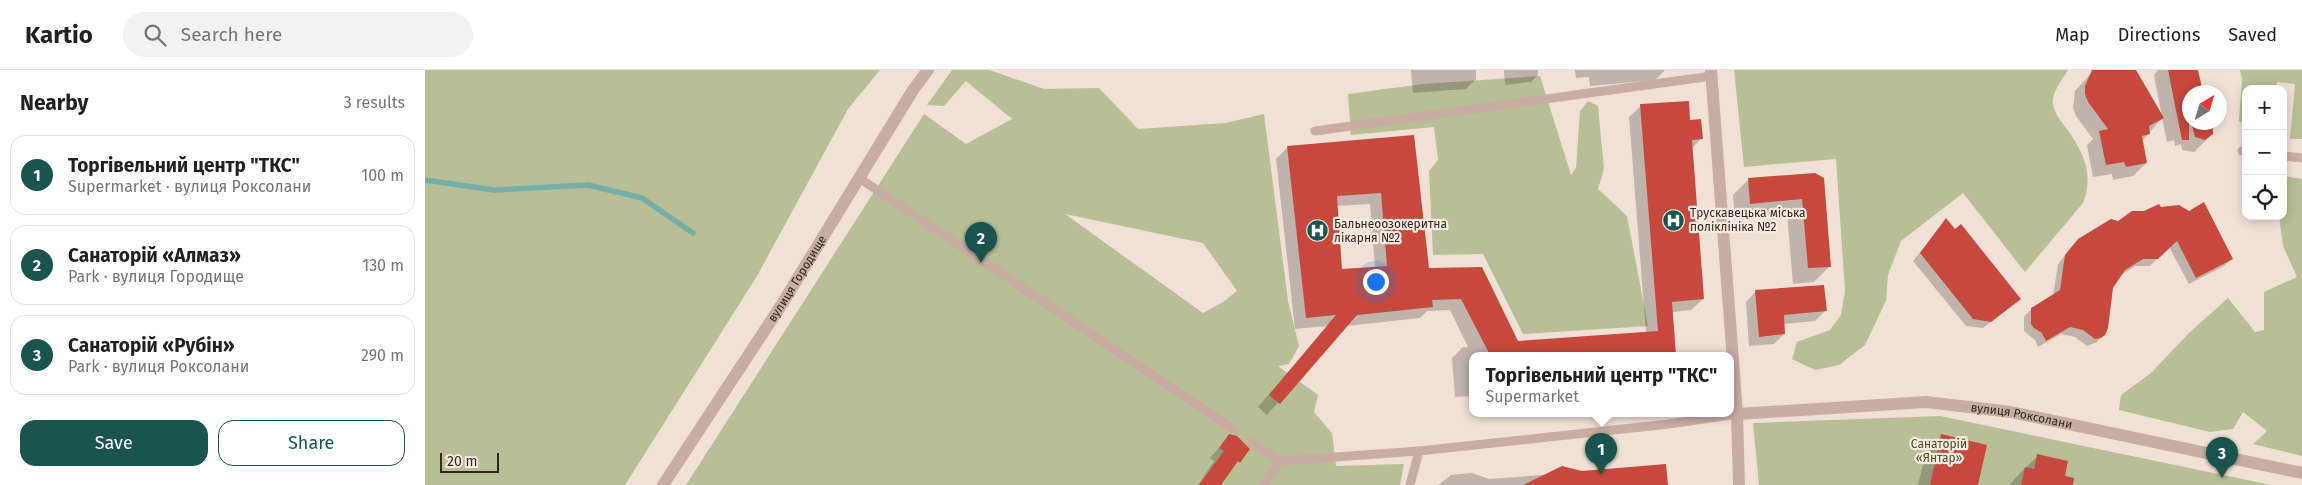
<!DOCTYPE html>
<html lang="en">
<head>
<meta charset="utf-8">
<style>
  body { margin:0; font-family:"Fira Sans",sans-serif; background:#f2f2f2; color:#202124 }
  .controls { position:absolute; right:15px; top:15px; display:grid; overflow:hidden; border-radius:10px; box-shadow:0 2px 12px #0003 }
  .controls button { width:45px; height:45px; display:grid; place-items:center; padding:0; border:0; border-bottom:1px solid #e0e0e0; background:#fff; color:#202124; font:25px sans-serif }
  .compass { position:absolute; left:1757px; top:15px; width:45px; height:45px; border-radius:50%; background:#fff; box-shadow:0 2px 12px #0003; rotate:38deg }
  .scale { position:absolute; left:15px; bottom:12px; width:59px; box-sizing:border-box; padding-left:5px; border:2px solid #332724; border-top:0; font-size:14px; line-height:18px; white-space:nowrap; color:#332724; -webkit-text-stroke:4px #f9eae1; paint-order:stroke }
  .you { position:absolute; left:950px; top:211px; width:18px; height:18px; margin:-12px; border:4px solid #fff; border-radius:50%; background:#1a73e8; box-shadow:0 0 0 8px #1a73e833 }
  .badge { display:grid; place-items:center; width:32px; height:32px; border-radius:50%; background:#1a544f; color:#fff; font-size:16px; font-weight:700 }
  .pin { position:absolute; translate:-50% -41px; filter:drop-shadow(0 1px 2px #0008) }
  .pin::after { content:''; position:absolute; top:26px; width:18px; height:15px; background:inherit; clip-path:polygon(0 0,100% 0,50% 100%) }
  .popup { position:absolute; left:1044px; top:282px; width:265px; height:65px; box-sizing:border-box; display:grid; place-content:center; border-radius:10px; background:#fff; filter:drop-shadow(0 1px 4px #0005); font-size:16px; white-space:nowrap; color:#757577 }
  .popup b { font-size:19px; color:#202124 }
  .popup::after { content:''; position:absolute; left:50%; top:100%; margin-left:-10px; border:10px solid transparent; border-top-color:#fff }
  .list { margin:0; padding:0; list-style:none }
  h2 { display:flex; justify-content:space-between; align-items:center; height:65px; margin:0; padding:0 20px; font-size:21px }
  h2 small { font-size:16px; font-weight:400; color:#757577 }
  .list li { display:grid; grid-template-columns:32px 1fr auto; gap:15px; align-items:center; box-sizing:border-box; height:80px; margin:0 10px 10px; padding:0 10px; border:1px solid #e0e0e0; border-radius:15px }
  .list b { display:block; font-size:19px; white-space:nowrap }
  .list p { margin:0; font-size:16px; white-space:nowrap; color:#757577 }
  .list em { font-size:16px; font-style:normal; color:#757577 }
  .actions { display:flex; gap:10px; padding:15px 20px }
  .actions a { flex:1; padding:11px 0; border:1px solid #1a544f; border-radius:15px; text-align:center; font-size:18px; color:#1a544f }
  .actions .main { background:#1a544f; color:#fff }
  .icon { flex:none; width:28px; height:28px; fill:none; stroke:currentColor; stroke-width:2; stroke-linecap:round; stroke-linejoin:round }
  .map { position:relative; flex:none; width:1877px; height:415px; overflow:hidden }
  header { display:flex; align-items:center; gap:30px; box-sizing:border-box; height:70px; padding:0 25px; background:#fff; border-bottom:1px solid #e0e0e0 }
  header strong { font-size:24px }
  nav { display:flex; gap:28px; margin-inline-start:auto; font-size:18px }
  .search { width:350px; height:45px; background:#f2f2f2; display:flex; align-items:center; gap:12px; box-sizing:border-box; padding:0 18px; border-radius:28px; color:#757577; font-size:19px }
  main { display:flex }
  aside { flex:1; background:#fff }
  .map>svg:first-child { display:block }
  .green { fill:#b8bf96; fill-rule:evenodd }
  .shadow { fill:#0003; fill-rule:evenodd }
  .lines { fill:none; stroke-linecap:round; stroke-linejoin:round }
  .stream { stroke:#75aea7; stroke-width:5.5 }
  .building { fill:#c7493d; fill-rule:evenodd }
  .service { stroke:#c8ada2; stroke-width:9 }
  .minor { stroke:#c8ada2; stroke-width:12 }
  .tertiary { stroke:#c8ada2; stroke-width:12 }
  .labels { text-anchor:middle; stroke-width:4.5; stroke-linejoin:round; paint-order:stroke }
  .poi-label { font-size:12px; fill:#332724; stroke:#f9eae1; text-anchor:start }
  .street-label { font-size:12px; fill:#332724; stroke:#f9eae1 }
  .park-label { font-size:12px; fill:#485128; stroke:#f9eae1 }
</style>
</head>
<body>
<header>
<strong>Kartio</strong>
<div class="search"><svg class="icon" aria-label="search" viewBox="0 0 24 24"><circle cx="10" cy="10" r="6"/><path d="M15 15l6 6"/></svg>Search here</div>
<nav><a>Map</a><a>Directions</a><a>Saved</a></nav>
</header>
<main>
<aside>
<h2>Nearby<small>3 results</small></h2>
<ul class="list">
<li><span class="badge">1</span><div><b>Торгівельний центр &quot;ТКС&quot;</b><p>Supermarket · вулиця Роксолани</p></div><em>100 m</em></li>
<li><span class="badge">2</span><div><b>Санаторій «Алмаз»</b><p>Park · вулиця Городище</p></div><em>130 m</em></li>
<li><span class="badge">3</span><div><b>Санаторій «Рубін»</b><p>Park · вулиця Роксолани</p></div><em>290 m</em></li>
</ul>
<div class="actions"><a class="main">Save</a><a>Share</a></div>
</aside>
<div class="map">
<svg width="1877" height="415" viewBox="0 0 1877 415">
  <rect width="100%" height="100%" fill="#f1e0d6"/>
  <g class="green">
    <polygon points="0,0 455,0 423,39 332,206 200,415 0,415"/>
    <path d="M 527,0 L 564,0 L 619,19 L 674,18 L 713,59 L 800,53 L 839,44 L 863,231 L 874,276 L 864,294 L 853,296 L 893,325 L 889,342 L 907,363 L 911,396 L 979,394 L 975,415 L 261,415 L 499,44 L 541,74 L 587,49 L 541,11 L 519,36 L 502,35 ZM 640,144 L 778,173 L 812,221 L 798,232 L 778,243 Z"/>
    <path d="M 1309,0 L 1643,0 C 1638,8 1630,19 1628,28 C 1626,40 1635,49 1641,58 C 1659,82 1669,105 1658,133 L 1600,202 L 1538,123 L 1476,171 L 1463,205 L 1461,231 L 1440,275 L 1414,295 L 1390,300 L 1367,289 L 1372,272 L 1405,260 L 1416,245 L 1420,221 L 1411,89 L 1319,97 Z"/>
    <polygon points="1815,0 1877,0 1877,69 1865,69 1870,14 1852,12 1851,19 1821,19 1821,55 1814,51 1817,9"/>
    <polygon points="1115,6 1146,105 1151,98 1155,41 1163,31 1173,36 1179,99 1173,119 1202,146 1223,256 1098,264 1058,184 1008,185 1004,101 1013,90 1009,57 926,65 923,24 998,14"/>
    <polygon points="1858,106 1877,109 1877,386 1828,374 1842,361 1818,342 1808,359 1785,362 1694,340 1696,325 1726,303 1764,263 1803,228 1830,262 1839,260 1839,222 1872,207 1858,176 1854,146 1858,146"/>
    <polygon points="1515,346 1846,415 1334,415 1328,353"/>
  </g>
  <g class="shadow">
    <polygon points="986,0 1051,0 1051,9 1041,19 988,23"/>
    <polygon points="1079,0 1113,0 1113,5 1106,12 1080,15"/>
    <polygon points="1150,0 1240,0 1230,10 1165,16 1164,7 1151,8"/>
    <polygon points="1669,0 1708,0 1737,47 1729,5 1733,0 1772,0 1777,22 1764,22 1764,52 1784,52 1787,64 1769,82 1757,80 1756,74 1750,76 1749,70 1742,72 1737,48 1717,71 1721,93 1708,106 1688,110 1687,104 1668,107 1662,75 1668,69 1651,46 1648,38 1650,21"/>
    <path d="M 1216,36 L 1264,52 L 1276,69 L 1266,79 L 1278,229 L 1266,240 L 1247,242 L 1250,285 L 1047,285 L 1047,326 L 1030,327 L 1027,288 L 1038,277 L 1043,277 L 1025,240 L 1002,241 L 995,248 L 921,256 L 842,345 L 833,337 L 902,256 L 870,259 L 851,89 L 862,78 L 988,66 L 1003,199 L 1092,273 L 1221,263 L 1204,47 ZM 945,134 L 950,198 L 916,201 L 911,136 Z"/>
    <polygon points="1390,104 1405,196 1389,212 1368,214 1362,144 1310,149 1308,125 1324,109"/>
    <polygon points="1521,150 1594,229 1558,258 1541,256 1488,191"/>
    <polygon points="1686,150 1807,188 1799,196 1764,214 1744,177 1725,196 1710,196 1696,205 1687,218 1679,264 1672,272 1662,276 1650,267 1636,264 1613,277 1610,270 1599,261 1599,246 1607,239 1628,226 1633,194 1646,178 1654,170"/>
    <polygon points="1331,221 1400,241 1390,251 1358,254 1359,264 1349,274 1324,276 1321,232"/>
    <polygon points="805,365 823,379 794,415 773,415 789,391 785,388"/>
    <polygon points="1517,366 1552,415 1493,415 1501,382"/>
    <polygon points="1613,386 1637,415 1584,415 1597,401"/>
    <polygon points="1157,402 1242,415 1013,415 1026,405 1047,403 1064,409"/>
  </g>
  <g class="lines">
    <polyline class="stream" points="0,110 69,120 163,115 217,128 268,163"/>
  </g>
  <g class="building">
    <polygon points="1667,0 1711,0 1739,48 1724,56 1725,64 1717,66 1722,93 1701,97 1699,92 1681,95 1674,61 1683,59 1663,32 1660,24 1660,16"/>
    <polygon points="1743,0 1773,0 1778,22 1764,22 1764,70 1757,70"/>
    <path d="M 1264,31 L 1265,50 L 1276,49 L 1278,69 L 1267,70 L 1279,229 L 1247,232 L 1251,285 L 1065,285 L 1036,229 L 1007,230 L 1008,237 L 932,245 L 855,334 L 844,325 L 911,245 L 881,248 L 862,76 L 989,65 L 1004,198 L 1057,197 L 1093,271 L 1233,261 L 1215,34 ZM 956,123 L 962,196 L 917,199 L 912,126 Z"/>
    <polygon points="1766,52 1783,52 1788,58 1788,64 1780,70 1770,67"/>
    <polygon points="1390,103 1399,108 1406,197 1383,198 1377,129 1325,134 1323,108"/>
    <polygon points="1779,132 1808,189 1771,208 1752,171 1733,189 1718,189 1700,200 1688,218 1683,258 1680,265 1676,268 1670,269 1658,260 1645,257 1621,271 1617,263 1609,258 1606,254 1606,238 1635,220 1640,185 1653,169 1686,149 1693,151 1707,141 1719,141 1734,134 1736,137 1754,135 1764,141"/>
    <polygon points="1521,148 1530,159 1536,154 1596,229 1566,252 1548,249 1495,183"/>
    <polygon points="1399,215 1402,241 1359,245 1360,264 1334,267 1330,220"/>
    <polygon points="804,364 812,366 825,379 815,393 813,391 796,415 774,415 799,381 794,378"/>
    <polygon points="1516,364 1562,375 1553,415 1505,415"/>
    <polygon points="1612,384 1643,391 1640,406 1649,408 1648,415 1596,415 1600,397 1609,399"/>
    <polygon points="1241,394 1243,415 1098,415 1137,396 1157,401"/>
  </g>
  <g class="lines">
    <g class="service">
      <polyline points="890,61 1287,6"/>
      <polyline points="1817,81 1821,81"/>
      <polyline points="1858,86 1877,88"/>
      <polyline points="434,108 810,360"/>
      <polyline points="825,372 855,391"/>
      <polyline points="839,415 855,391 994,381"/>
      <polyline points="985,415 994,381 1244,354 1312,344"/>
    </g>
    <g class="minor">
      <polyline points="1286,0 1312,344 1314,415"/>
      <path id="s1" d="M 1312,344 L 1501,332 L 1586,342 L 1877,403"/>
    </g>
    <path class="tertiary" id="s2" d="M 238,415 L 357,234 L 488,20 L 503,0"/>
  </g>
  <defs>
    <symbol id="hospital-disc" viewBox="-11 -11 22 22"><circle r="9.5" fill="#1a544f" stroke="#f9eae1"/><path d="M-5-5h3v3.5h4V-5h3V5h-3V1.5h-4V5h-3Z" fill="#fff"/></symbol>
  </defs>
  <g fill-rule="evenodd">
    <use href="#hospital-disc" x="1236" y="138" width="25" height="25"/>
    <use href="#hospital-disc" x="880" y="148" width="25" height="25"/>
  </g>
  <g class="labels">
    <g class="poi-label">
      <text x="1265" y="147">Трускавецька міська<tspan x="1265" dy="14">поліклініка №2</tspan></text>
      <text x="909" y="158">Бальнеоозокеритна<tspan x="909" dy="14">лікарня №2</tspan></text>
    </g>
    <g class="street-label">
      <text dy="4" stroke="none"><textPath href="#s2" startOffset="246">вулиця Городище</textPath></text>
      <text dy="4" stroke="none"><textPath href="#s1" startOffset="286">вулиця Роксолани</textPath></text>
    </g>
    <g class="park-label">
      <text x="1514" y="378">Санаторій<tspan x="1514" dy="14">«Янтар»</tspan></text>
    </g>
  </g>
</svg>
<div class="controls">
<button>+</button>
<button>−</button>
<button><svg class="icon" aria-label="locate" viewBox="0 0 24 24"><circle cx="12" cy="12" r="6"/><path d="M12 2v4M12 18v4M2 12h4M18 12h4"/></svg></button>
</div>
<svg class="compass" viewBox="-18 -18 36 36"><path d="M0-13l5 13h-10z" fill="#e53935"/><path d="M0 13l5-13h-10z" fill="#757577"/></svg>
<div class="scale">20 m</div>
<div class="you"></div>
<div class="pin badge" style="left:1176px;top:404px">1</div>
<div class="popup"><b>Торгівельний центр &quot;ТКС&quot;</b>Supermarket</div>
<div class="pin badge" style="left:556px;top:193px">2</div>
<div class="pin badge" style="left:1797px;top:408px">3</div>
</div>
</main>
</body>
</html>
